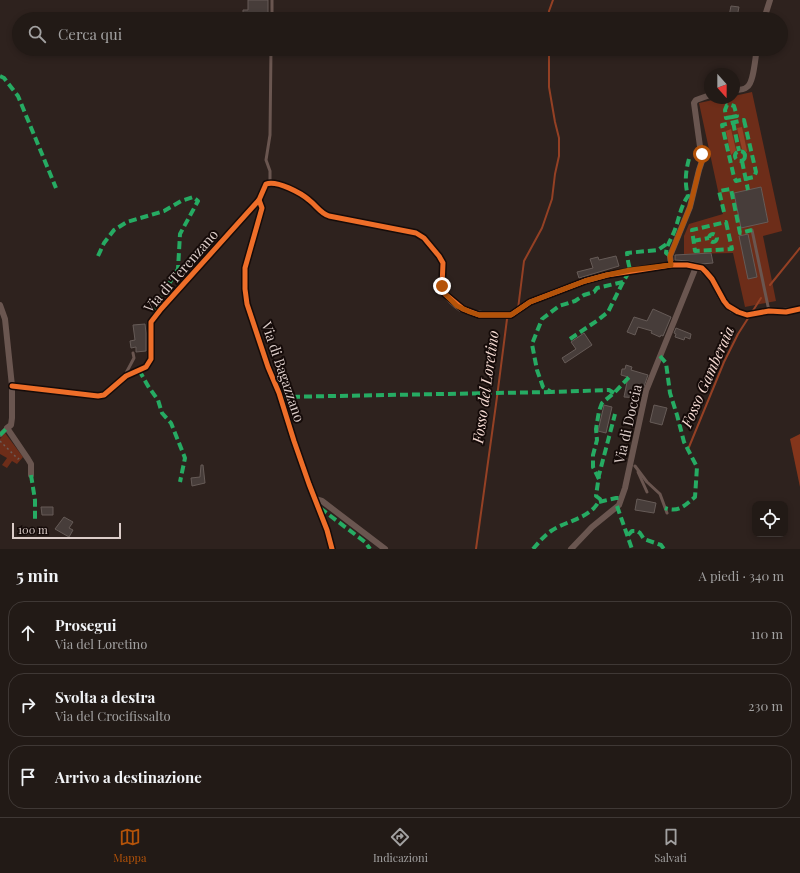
<!DOCTYPE html>
<html lang="it">
<head>
<meta charset="utf-8">
<style>
  body { margin:0; font-family:"Playfair Display",serif; background:#2e2723; color:#f1f3f6 }
  .controls { position:absolute; right:12px; bottom:12px; display:grid; overflow:hidden; border-radius:8px; box-shadow:0 2px 6px #0003 }
  .controls button { width:36px; height:36px; display:grid; place-items:center; padding:0; border:0; border-bottom:1px solid #3f3835; background:#221a16; color:#f1f3f6; font:20px sans-serif }
  .compass { position:absolute; left:704px; top:68px; width:36px; height:36px; border-radius:50%; background:#221a16; box-shadow:0 2px 6px #0003; rotate:159deg }
  .scale { position:absolute; left:12px; bottom:10px; width:109px; box-sizing:border-box; padding-left:4px; border:2px solid #dccdc9; border-top:0; font-size:11px; line-height:14px; white-space:nowrap; color:#dccdc9; -webkit-text-stroke:3px #150b09; paint-order:stroke }
  .stop { position:absolute; width:12px; height:12px; margin:-9px; border:3px solid #b45309; border-radius:50%; background:#fff }
  .stop.end { background:#b45309; border-color:#fff; box-shadow:0 1px 4px #0008 }
  .list { margin:0; padding:0; list-style:none }
  h2 { display:flex; justify-content:space-between; align-items:center; height:52px; margin:0; padding:0 16px; font-size:17px }
  h2 small { font-size:13px; font-weight:400; color:#a2a1a1 }
  .list li { display:grid; grid-template-columns:26px 1fr auto; gap:12px; align-items:center; box-sizing:border-box; height:64px; margin:0 8px 8px; padding:0 8px; border:1px solid #3f3835; border-radius:16px }
  .list b { display:block; font-size:15px; white-space:nowrap }
  .list p { margin:0; font-size:13px; white-space:nowrap; color:#a2a1a1 }
  .list em { font-size:13px; font-style:normal; color:#a2a1a1 }
  .icon { flex:none; width:22px; height:22px; fill:none; stroke:currentColor; stroke-width:2; stroke-linecap:round; stroke-linejoin:round }
  .map { position:relative; flex:none; width:800px; height:549px; overflow:hidden }
  .search { position:absolute; background:#221a16; box-shadow:0 2px 6px #0003; left:12px; right:12px; top:12px; height:44px; display:flex; align-items:center; gap:10px; box-sizing:border-box; padding:0 14px; border-radius:22px; color:#a2a1a1; font-size:15px }
  .sheet { height:268px; background:#221a16 }
  nav { display:flex; justify-content:space-around; align-items:center; box-sizing:border-box; height:56px; border-top:1px solid #3f3835; background:#221a16; font-size:11px; color:#a2a1a1 }
  nav a { display:grid; justify-items:center; gap:2px }
  nav .on { color:#b45309 }
  .map>svg:first-child { display:block }
  .green { fill:#6d2d19 }
  .forest { fill:#84351b }
  .water { fill:#944024 }
  .lines { fill:none; stroke-linecap:round; stroke-linejoin:round }
  .stream { stroke:#944024; stroke-width:2 }
  .building { fill:#473d3a; stroke:#665b57 }
  .path { stroke:#6c5e5a; stroke-width:1.5; stroke-dasharray:2 3; stroke-linecap:butt }
  .service { stroke:#6a5650; stroke-width:3 }
  .pedestrian { stroke:#6a5650; stroke-width:4.5 }
  .minor { stroke:#6a5650; stroke-width:6 }
  .quiet { stroke:#26ab63; stroke-width:4; stroke-dasharray:8 4; stroke-linecap:butt }
  .cycleway-casing { stroke:#150b09; stroke-width:8 }
  .cycleway { stroke:#ee6e29; stroke-width:5 }
  .route { stroke:#b45309; stroke-width:5 }
  .labels { text-anchor:middle; stroke-width:4; stroke-linejoin:round; paint-order:stroke }
  .street-label { font-size:14px; fill:#dccdc9; stroke:#150b09 }
  .water-label { font-size:15px; font-style:italic; fill:#f6dbd3; stroke:#150b09 }
</style>
</head>
<body>
<div class="map">
<svg width="800" height="549" viewBox="0 0 800 549">
  <rect width="100%" height="100%" fill="#2e221e"/>
  <g class="green">
    <polygon points="752,92 782,231 763,236 776,301 745,307 733,253 684,254 684,236 689,224 723,214 699,103 722,98 734,98 734,96"/>
    <polygon points="5,433 23,457 17,464 12,461 7,468 2,465 7,458 0,454 0,439"/>
  </g>
  <polygon class="forest" points="800,434 800,487 790,439"/>
  <g class="water">
    <polygon points="742,127 747,151 747,152 742,149 737,128"/>
    <polygon points="731,129 736,150 731,155 726,131"/>
  </g>
  <g class="lines">
    <g class="stream">
      <polyline points="548,19 549,11 553,0"/>
      <polyline points="770,285 800,248"/>
      <polyline points="518,309 524,261 542,228 552,199 555,174 559,156 559,138 555,122 549,87 549,49"/>
      <polyline points="689,447 724,362 738,334 761,298"/>
      <polyline points="476,549 497,397 507,319 510,316"/>
    </g>
  </g>
  <g class="building">
    <polygon points="248,0 268,0 268,19 243,19 243,10 248,10"/>
    <polygon points="731,6 739,7 737,17 729,16"/>
    <polygon points="761,187 768,222 741,228 734,193"/>
    <polygon points="748,234 757,277 748,279 739,236"/>
    <polygon points="711,253 713,263 701,264 688,261 675,260 675,255"/>
    <polygon points="616,256 619,266 579,278 577,272 593,268 590,259 598,257 599,260"/>
    <polygon points="653,309 671,317 663,336 661,335 660,337 651,333 652,331 638,327 635,335 627,332 634,317 647,321"/>
    <polygon points="145,324 146,333 146,351 136,352 136,347 131,348 130,341 135,340 133,325"/>
    <polygon points="676,328 691,334 690,339 685,337 684,340 675,337 676,334 674,333"/>
    <polygon points="584,333 592,345 565,363 562,358 576,349 571,342"/>
    <polygon points="626,365 632,367 631,370 648,375 640,398 624,397 628,377 621,375 622,369 625,369"/>
    <polygon points="604,405 612,407 606,433 598,431"/>
    <polygon points="654,405 667,408 662,425 650,422"/>
    <polygon points="201,465 203,465 205,483 192,486 191,478 200,477"/>
    <polygon points="637,499 656,503 654,513 635,510"/>
    <polygon points="41,507 53,507 53,515 42,515"/>
    <polygon points="64,517 73,522 69,528 73,530 69,537 55,529"/>
  </g>
  <g class="lines">
    <polyline class="path" points="0,441 18,459 20,457"/>
    <g class="service">
      <polyline points="272,19 272,0"/>
      <polyline points="270,183 270,171 266,160 270,135 271,49"/>
      <polyline points="752,230 769,311"/>
      <polyline points="125,375 134,358 133,353"/>
      <polyline points="635,466 647,482 660,494 667,513"/>
      <polyline points="638,472 647,492"/>
    </g>
    <polyline class="pedestrian" points="0,435 7,428"/>
    <g class="minor">
      <polyline points="764,19 770,0"/>
      <path d="M 734,90 C 738,90 744,90 747,87 C 754,83 755,57 757,49"/>
      <polyline points="259,200 262,208 245,268 245,289 247,304 268,367 279,393 294,441 309,484 327,530 332,549"/>
      <polyline points="671,265 670,256 690,207 699,170 702,161 694,103 696,100 710,95"/>
      <polyline points="0,305 5,319 12,386 12,418 11,425 7,428 28,459 31,464 31,475"/>
      <path d="M 755,313 C 770,311 785,312 800,309"/>
      <path d="M 12,386 L 98,396 L 104,395 L 126,376 L 146,367 L 151,359 L 151,322 L 161,309 L 259,200 L 266,184 C 277,180 301,193 309,200 C 317,206 320,213 329,216 L 416,233 C 425,240 439,251 442,262 C 443,266 442,270 442,274 C 442,291 446,299 461,309 C 471,314 501,317 512,314 C 519,313 524,304 532,301 C 556,291 581,281 606,275 C 621,271 636,270 651,268 C 663,266 675,264 687,265 C 720,269 712,297 732,310 C 737,312 742,313 747,315"/>
      <polyline points="315,499 322,501 385,549"/>
      <polyline points="571,549 592,527 619,505 625,488 646,391 696,267"/>
    </g>
    <g class="quiet">
      <polyline points="0,76 4,78 18,96 56,188"/>
      <polyline points="732,117 726,118 725,110 727,105 731,105 734,106 737,116 732,117 739,151"/>
      <polygon points="744,120 756,172 754,177 736,181 734,177 722,125"/>
      <circle cx="740" cy="156" r="5"/>
      <polyline points="742,161 748,190"/>
      <polyline points="724,212 719,191 731,189 740,233 752,230"/>
      <polygon points="726,222 732,249 695,251 692,230"/>
      <circle cx="713" cy="238" r="4"/>
      <polyline points="693,241 709,238"/>
      <polyline points="98,256 104,243 114,230 127,222 164,211 181,201 193,197 198,201 180,234 178,269 156,305 155,315"/>
      <path d="M 670,256 L 666,253 C 667,244 671,240 674,232 C 679,220 680,207 688,196 C 684,181 686,169 690,155"/>
      <polyline points="570,339 598,320 608,312 623,282"/>
      <path d="M 660,356 L 666,363 L 670,393 L 677,415 L 684,442 L 697,467 L 695,497 C 685,505 679,513 665,508"/>
      <polyline points="139,370 148,386 158,400 162,413 171,423 185,458 180,482"/>
      <polyline points="614,393 609,390 551,392 543,387 537,370 532,344 542,319 559,306 575,301 584,295 594,292 597,288 623,282 630,270 628,261 627,253 658,250 668,243"/>
      <polyline points="280,397 551,392"/>
      <polyline points="0,435 7,428"/>
      <polyline points="31,475 35,500 35,519"/>
      <polyline points="599,479 593,467 593,455 597,440 596,429 599,411 602,403 614,393 630,376"/>
      <polyline points="599,502 616,498 621,498"/>
      <polyline points="617,506 632,549"/>
      <polyline points="320,508 365,542 370,549"/>
      <polyline points="628,535 632,531 637,531 640,533 644,539 661,545 664,549"/>
      <path d="M 533,549 C 539,542 544,536 551,531 C 567,520 591,519 600,499 L 596,496 L 599,475 L 615,414"/>
    </g>
    <defs>
      <g id="cycleway">
        <polyline points="259,200 262,208 245,268 245,289 247,304 268,367 279,393 294,441 309,484 327,530 332,549"/>
        <path d="M 12,386 L 98,396 L 104,395 L 126,376 L 146,367 L 151,359 L 151,322 L 161,309 L 259,200 L 266,184 C 277,180 301,193 309,200 C 317,206 320,213 329,216 L 416,233 L 424,238 L 439,256 L 443,263 L 442,286 L 445,294 L 463,309 L 479,315 L 511,315 L 530,302 L 585,281 L 607,275 L 671,265 L 687,265 L 702,268 L 706,272 L 712,279 L 724,301 L 728,306 L 738,312 L 747,315 L 769,311 L 786,312 L 800,309"/>
      </g>
    </defs>
    <use href="#cycleway" class="cycleway-casing"/>
    <use href="#cycleway" class="cycleway"/>
  </g>
  <g class="lines">
    <polyline class="route" points="442,286 445,294 457,306 470,312 479,315 511,315 530,302 585,281 607,275 630,270 671,265 670,256 690,207 699,170 702,161 702,154"/>
  </g>
  <g class="labels">
    <g class="street-label">
      <text transform="translate(181 271) rotate(-49)" y="5">Via di Terenzano</text>
      <text transform="translate(283 372) rotate(71)" y="5">Via di Bagazzano</text>
      <text transform="translate(628 424) rotate(-77)" y="5">Via di Doccia</text>
    </g>
    <g class="water-label">
      <text transform="translate(708 377) rotate(-66)" y="5">Fosso Gamberaia</text>
      <text transform="translate(486 387) rotate(-82)" y="5">Fosso del Loretino</text>
    </g>
  </g>
</svg>
<div class="controls">
<button><svg class="icon" aria-label="locate" viewBox="0 0 24 24"><circle cx="12" cy="12" r="6"/><path d="M12 2v4M12 18v4M2 12h4M18 12h4"/></svg></button>
</div>
<svg class="compass" viewBox="-18 -18 36 36"><path d="M0-13l5 13h-10z" fill="#e53935"/><path d="M0 13l5-13h-10z" fill="#a2a1a1"/></svg>
<div class="scale">100 m</div>
<div class="stop" style="left:702px;top:154px"></div>
<div class="stop end" style="left:442px;top:286px"></div>
<div class="search"><svg class="icon" aria-label="search" viewBox="0 0 24 24"><circle cx="10" cy="10" r="6"/><path d="M15 15l6 6"/></svg>Cerca qui</div>
</div>
<section class="sheet">
<h2>5 min<small>A piedi · 340 m</small></h2>
<ul class="list">
<li><svg class="icon" aria-label="ahead" viewBox="0 0 24 24"><path d="M12 20V5M6 11l6-6 6 6"/></svg><div><b>Prosegui</b><p>Via del Loretino</p></div><em>110 m</em></li>
<li><svg class="icon" aria-label="right" viewBox="0 0 24 24"><path d="M7 20v-9h11M14 6l5 5-5 5"/></svg><div><b>Svolta a destra</b><p>Via del Crocifissalto</p></div><em>230 m</em></li>
<li><svg class="icon" aria-label="arrive" viewBox="0 0 24 24"><path d="M6 21V4h12l-3 4 3 4H6"/></svg><div><b>Arrivo a destinazione</b></div></li>
</ul>
</section>
<nav>
<a class="on"><svg class="icon" aria-label="map" viewBox="0 0 24 24"><path d="M3 6l6-2 6 2 6-2v14l-6 2-6-2-6 2zM9 4v14M15 6v14"/></svg>Mappa</a>
<a><svg class="icon" aria-label="directions" viewBox="0 0 24 24"><path d="M12 3l9 9-9 9-9-9zM9 14v-3h6M13 9l2 2-2 2"/></svg>Indicazioni</a>
<a><svg class="icon" aria-label="saved" viewBox="0 0 24 24"><path d="M7 4h10v16l-5-4-5 4z"/></svg>Salvati</a>
</nav>
</body>
</html>
